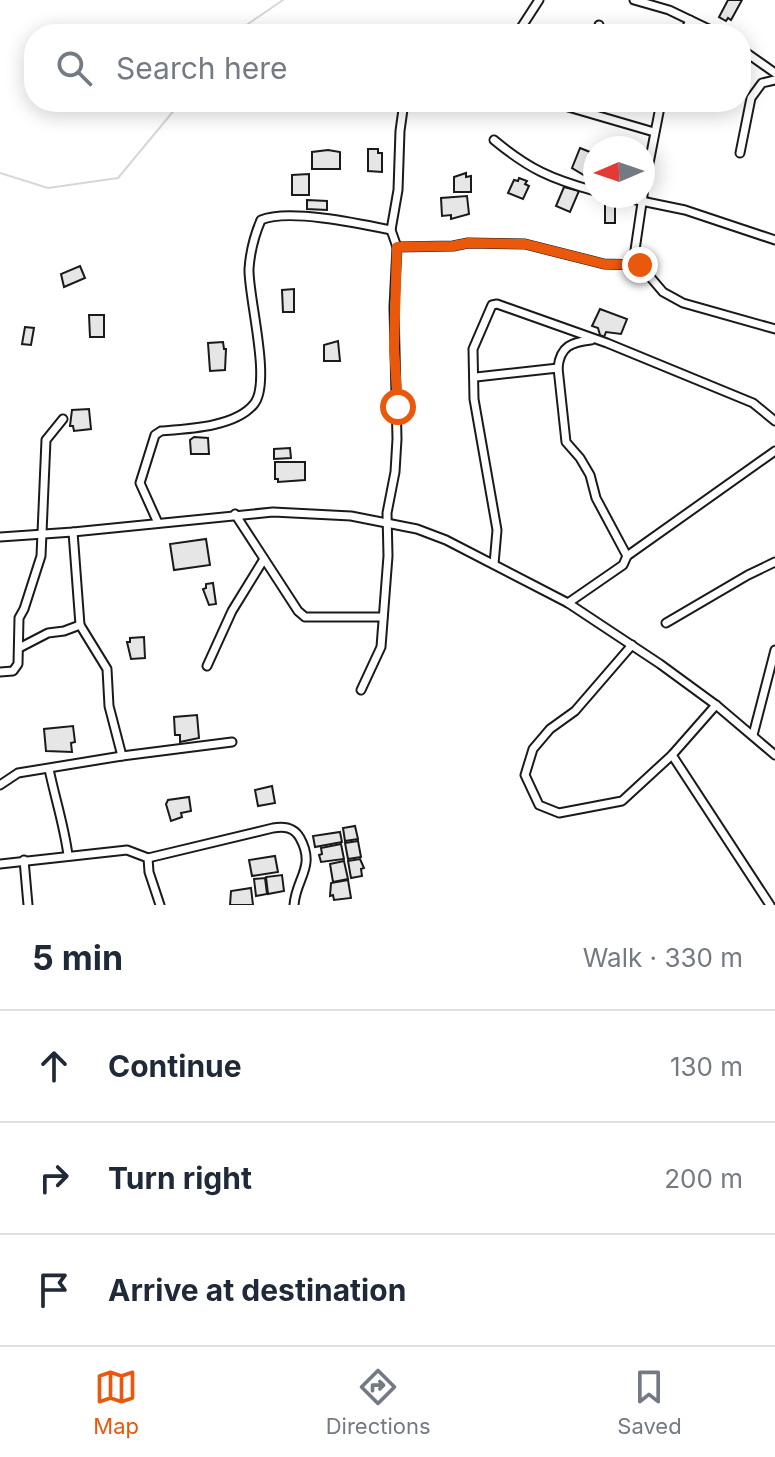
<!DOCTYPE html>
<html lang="en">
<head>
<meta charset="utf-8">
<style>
  body { margin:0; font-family:Inter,sans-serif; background:#f6f6f7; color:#1f2937 }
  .compass { position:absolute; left:583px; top:136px; width:72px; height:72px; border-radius:50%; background:#fff; box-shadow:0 4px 20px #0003; rotate:268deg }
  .stop { position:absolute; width:24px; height:24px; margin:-18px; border:6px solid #ea580c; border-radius:50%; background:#fff }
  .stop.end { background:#ea580c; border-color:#fff; box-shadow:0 2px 8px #0008 }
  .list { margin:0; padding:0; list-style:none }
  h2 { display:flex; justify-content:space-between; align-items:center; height:104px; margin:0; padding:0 32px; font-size:34px }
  h2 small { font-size:26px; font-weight:400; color:#747a83 }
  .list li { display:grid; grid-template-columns:52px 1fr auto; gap:24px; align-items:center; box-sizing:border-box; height:112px; padding:0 32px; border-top:2px solid #e0e1e3 }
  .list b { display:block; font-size:30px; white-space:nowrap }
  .list em { font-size:26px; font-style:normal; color:#747a83 }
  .icon { flex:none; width:44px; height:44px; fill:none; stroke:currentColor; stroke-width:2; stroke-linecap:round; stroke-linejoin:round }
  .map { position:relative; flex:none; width:775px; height:905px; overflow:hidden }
  .search { position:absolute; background:#fff; box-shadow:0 4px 20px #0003; left:24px; right:24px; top:24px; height:88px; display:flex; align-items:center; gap:20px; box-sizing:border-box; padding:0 28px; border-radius:32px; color:#747a83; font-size:30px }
  .sheet { height:440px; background:#fff }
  nav { display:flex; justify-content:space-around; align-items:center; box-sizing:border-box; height:112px; border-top:2px solid #e0e1e3; background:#fff; font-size:22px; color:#747a83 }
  nav a { display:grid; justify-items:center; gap:4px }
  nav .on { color:#ea580c }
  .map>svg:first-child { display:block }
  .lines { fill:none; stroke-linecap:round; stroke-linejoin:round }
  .stream { stroke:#d7d7d7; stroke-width:2 }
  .building { fill:#e6e6e6; stroke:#1a1a1a; stroke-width:2 }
  .minor-casing { stroke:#1a1a1a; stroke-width:11 }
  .minor { stroke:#fff; stroke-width:7 }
  .route { stroke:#ea580c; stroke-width:10 }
</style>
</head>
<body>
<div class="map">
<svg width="775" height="905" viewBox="0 0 775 905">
  <rect width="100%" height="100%" fill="#fff"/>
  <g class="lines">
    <g class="stream">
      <polyline points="238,34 245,26 283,0"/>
      <polyline points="0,173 48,188 118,178 181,102"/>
    </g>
  </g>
  <g class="building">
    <polygon points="728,0 742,0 731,20 728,18 726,21 719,17"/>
    <polygon points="580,148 595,154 592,176 588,174 587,177 572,168"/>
    <polygon points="368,149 378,149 378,153 382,153 382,172 368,171"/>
    <polygon points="328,150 340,152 340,169 312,169 312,152"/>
    <polygon points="466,173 466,177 471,176 471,192 454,192 454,177"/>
    <polygon points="309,174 309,195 292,195 292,175"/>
    <polygon points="519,178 527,181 525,184 529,186 523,199 508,193 514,180 518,181"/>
    <polygon points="564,187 579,191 570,212 556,206"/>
    <polygon points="467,196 469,214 451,219 451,215 442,216 441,198"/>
    <rect x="605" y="199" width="10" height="24"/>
    <polygon points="307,200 327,201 327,210 307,209"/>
    <polygon points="80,266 85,278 64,287 61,274"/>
    <polygon points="294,289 294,312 283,312 282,290"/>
    <polygon points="600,309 627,319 621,334 606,332 604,337 600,335 598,328 592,326"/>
    <polygon points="89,315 104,315 104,337 90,337"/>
    <polygon points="25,327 34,328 31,345 22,344"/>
    <polygon points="338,341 340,361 324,361 324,345"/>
    <polygon points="223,342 224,349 226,349 225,370 210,371 208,343"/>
    <polygon points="89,409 91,429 74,431 73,426 70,426 72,410"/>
    <polygon points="194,437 208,438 209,454 191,454 190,440"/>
    <polygon points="290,448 291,458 274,459 274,449"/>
    <polygon points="275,462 305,462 305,480 278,482 278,479 275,479"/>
    <polygon points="206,539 210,565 174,570 170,544"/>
    <polygon points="213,583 216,604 209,605 203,589 206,588 206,584"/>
    <polygon points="144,637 145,658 131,659 127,642 130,642 130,638"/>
    <polygon points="197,715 199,738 180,742 180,735 175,735 174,717"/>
    <polygon points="73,726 75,742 71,743 72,752 46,751 44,729"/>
    <polygon points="272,786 275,803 258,806 255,790"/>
    <polygon points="189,797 191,811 181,813 182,817 171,821 166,804 168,800"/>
    <polygon points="355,826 358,839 345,841 343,828"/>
    <polygon points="340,832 342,842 315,847 313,836"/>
    <polygon points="358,841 361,857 348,859 345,843"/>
    <polygon points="341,844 344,859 321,862 319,855 322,854 321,848"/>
    <polygon points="275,856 278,872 252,876 249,860"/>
    <polygon points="360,859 364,868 361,869 362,876 351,878 348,861"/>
    <polygon points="344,861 348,879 333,882 330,864"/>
    <polygon points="282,875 284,891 268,894 266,877"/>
    <polygon points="265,878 267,894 256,896 254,879"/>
    <polygon points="348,880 351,898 334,900 333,895 330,896 331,883"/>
    <polygon points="251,888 253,905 230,905 231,891"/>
  </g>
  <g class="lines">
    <defs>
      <g id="minor">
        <polyline points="634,0 669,10 719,34"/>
        <polyline points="517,34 539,0"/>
        <polyline points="597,34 599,25"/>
        <polyline points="684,34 690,20"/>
        <polyline points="741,49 775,73"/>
        <polyline points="551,102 654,132"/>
        <path d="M 494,140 C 529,169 551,179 595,191"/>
        <polyline points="740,153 751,98 762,83 775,80"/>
        <polyline points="643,194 661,102"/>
        <polyline points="617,196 685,210 775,240"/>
        <polyline points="643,196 635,250 640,265 663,292 683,303 775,329"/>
        <polyline points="397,247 453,246 468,243 525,244 604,264 640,265"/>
        <path d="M 558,368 C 560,346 572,342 591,340"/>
        <polyline points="476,377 558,368 566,442 580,458 590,475 596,498 627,556"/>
        <polyline points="235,514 298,611 305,617 383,617"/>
        <path d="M 158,523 L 140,483 L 155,435 L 161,431 C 188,429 236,427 254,404 C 272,382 248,296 249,269 C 250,254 255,234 261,220 C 288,208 362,224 391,230"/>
        <polyline points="73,532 80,625 107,669 109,706 122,756"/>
        <polyline points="0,537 73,532 273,512 351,516 417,529 446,540 568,603 660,664 716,705 775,755"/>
        <polyline points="494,564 497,530 474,399 473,349 492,305 497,304 607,343 753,403 775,421"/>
        <polyline points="568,603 623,565 627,556 775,451"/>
        <polyline points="666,623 748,575 775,562"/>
        <polyline points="632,645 575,711 550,729 533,749 525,775 539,805 559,813 622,801 672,755 716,705"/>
        <polyline points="19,648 48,633 64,631 80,625"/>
        <polyline points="207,666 232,611 264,559"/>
        <polyline points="0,672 13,671 18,664 19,618 24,609 41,556 46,440 63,419"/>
        <polyline points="361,690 381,647 388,556 387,513 395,472 397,439 394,307 397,247 391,230 398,190 400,131 404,102"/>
        <polyline points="753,735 775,650"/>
        <polyline points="672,755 770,905"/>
        <path d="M 49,769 C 55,798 64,825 68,855"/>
        <polyline points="0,785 18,773 122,756 232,742"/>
        <path d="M 148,858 L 273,828 C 284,826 294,827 300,838 C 316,867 296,878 294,905"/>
        <polyline points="24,860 28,905"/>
        <polyline points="0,864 127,850 148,858 149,872 160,905"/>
      </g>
    </defs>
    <use href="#minor" class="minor-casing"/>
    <use href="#minor" class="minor"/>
  </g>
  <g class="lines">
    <polyline class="route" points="398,407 394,348 397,247 453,246 468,243 525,244 604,264 640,265"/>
  </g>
</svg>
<svg class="compass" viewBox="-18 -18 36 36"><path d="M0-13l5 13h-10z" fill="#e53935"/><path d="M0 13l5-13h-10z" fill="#747a83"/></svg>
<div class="stop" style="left:398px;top:407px"></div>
<div class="stop end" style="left:640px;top:265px"></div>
<div class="search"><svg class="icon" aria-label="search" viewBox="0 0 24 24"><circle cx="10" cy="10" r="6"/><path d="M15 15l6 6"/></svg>Search here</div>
</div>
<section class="sheet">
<h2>5 min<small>Walk · 330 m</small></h2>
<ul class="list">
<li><svg class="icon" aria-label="ahead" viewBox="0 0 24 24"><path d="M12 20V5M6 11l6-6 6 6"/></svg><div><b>Continue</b></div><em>130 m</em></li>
<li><svg class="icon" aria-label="right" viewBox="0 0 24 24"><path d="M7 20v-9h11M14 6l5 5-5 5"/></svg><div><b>Turn right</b></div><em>200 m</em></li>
<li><svg class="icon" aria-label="arrive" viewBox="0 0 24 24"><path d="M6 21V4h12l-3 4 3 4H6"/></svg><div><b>Arrive at destination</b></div></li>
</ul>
</section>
<nav>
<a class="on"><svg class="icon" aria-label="map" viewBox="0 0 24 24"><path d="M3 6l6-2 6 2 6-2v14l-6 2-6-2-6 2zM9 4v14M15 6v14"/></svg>Map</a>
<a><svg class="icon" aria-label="directions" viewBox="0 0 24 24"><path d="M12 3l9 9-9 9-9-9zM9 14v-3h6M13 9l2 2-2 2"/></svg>Directions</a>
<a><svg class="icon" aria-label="saved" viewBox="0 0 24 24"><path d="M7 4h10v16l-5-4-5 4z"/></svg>Saved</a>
</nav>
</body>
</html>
